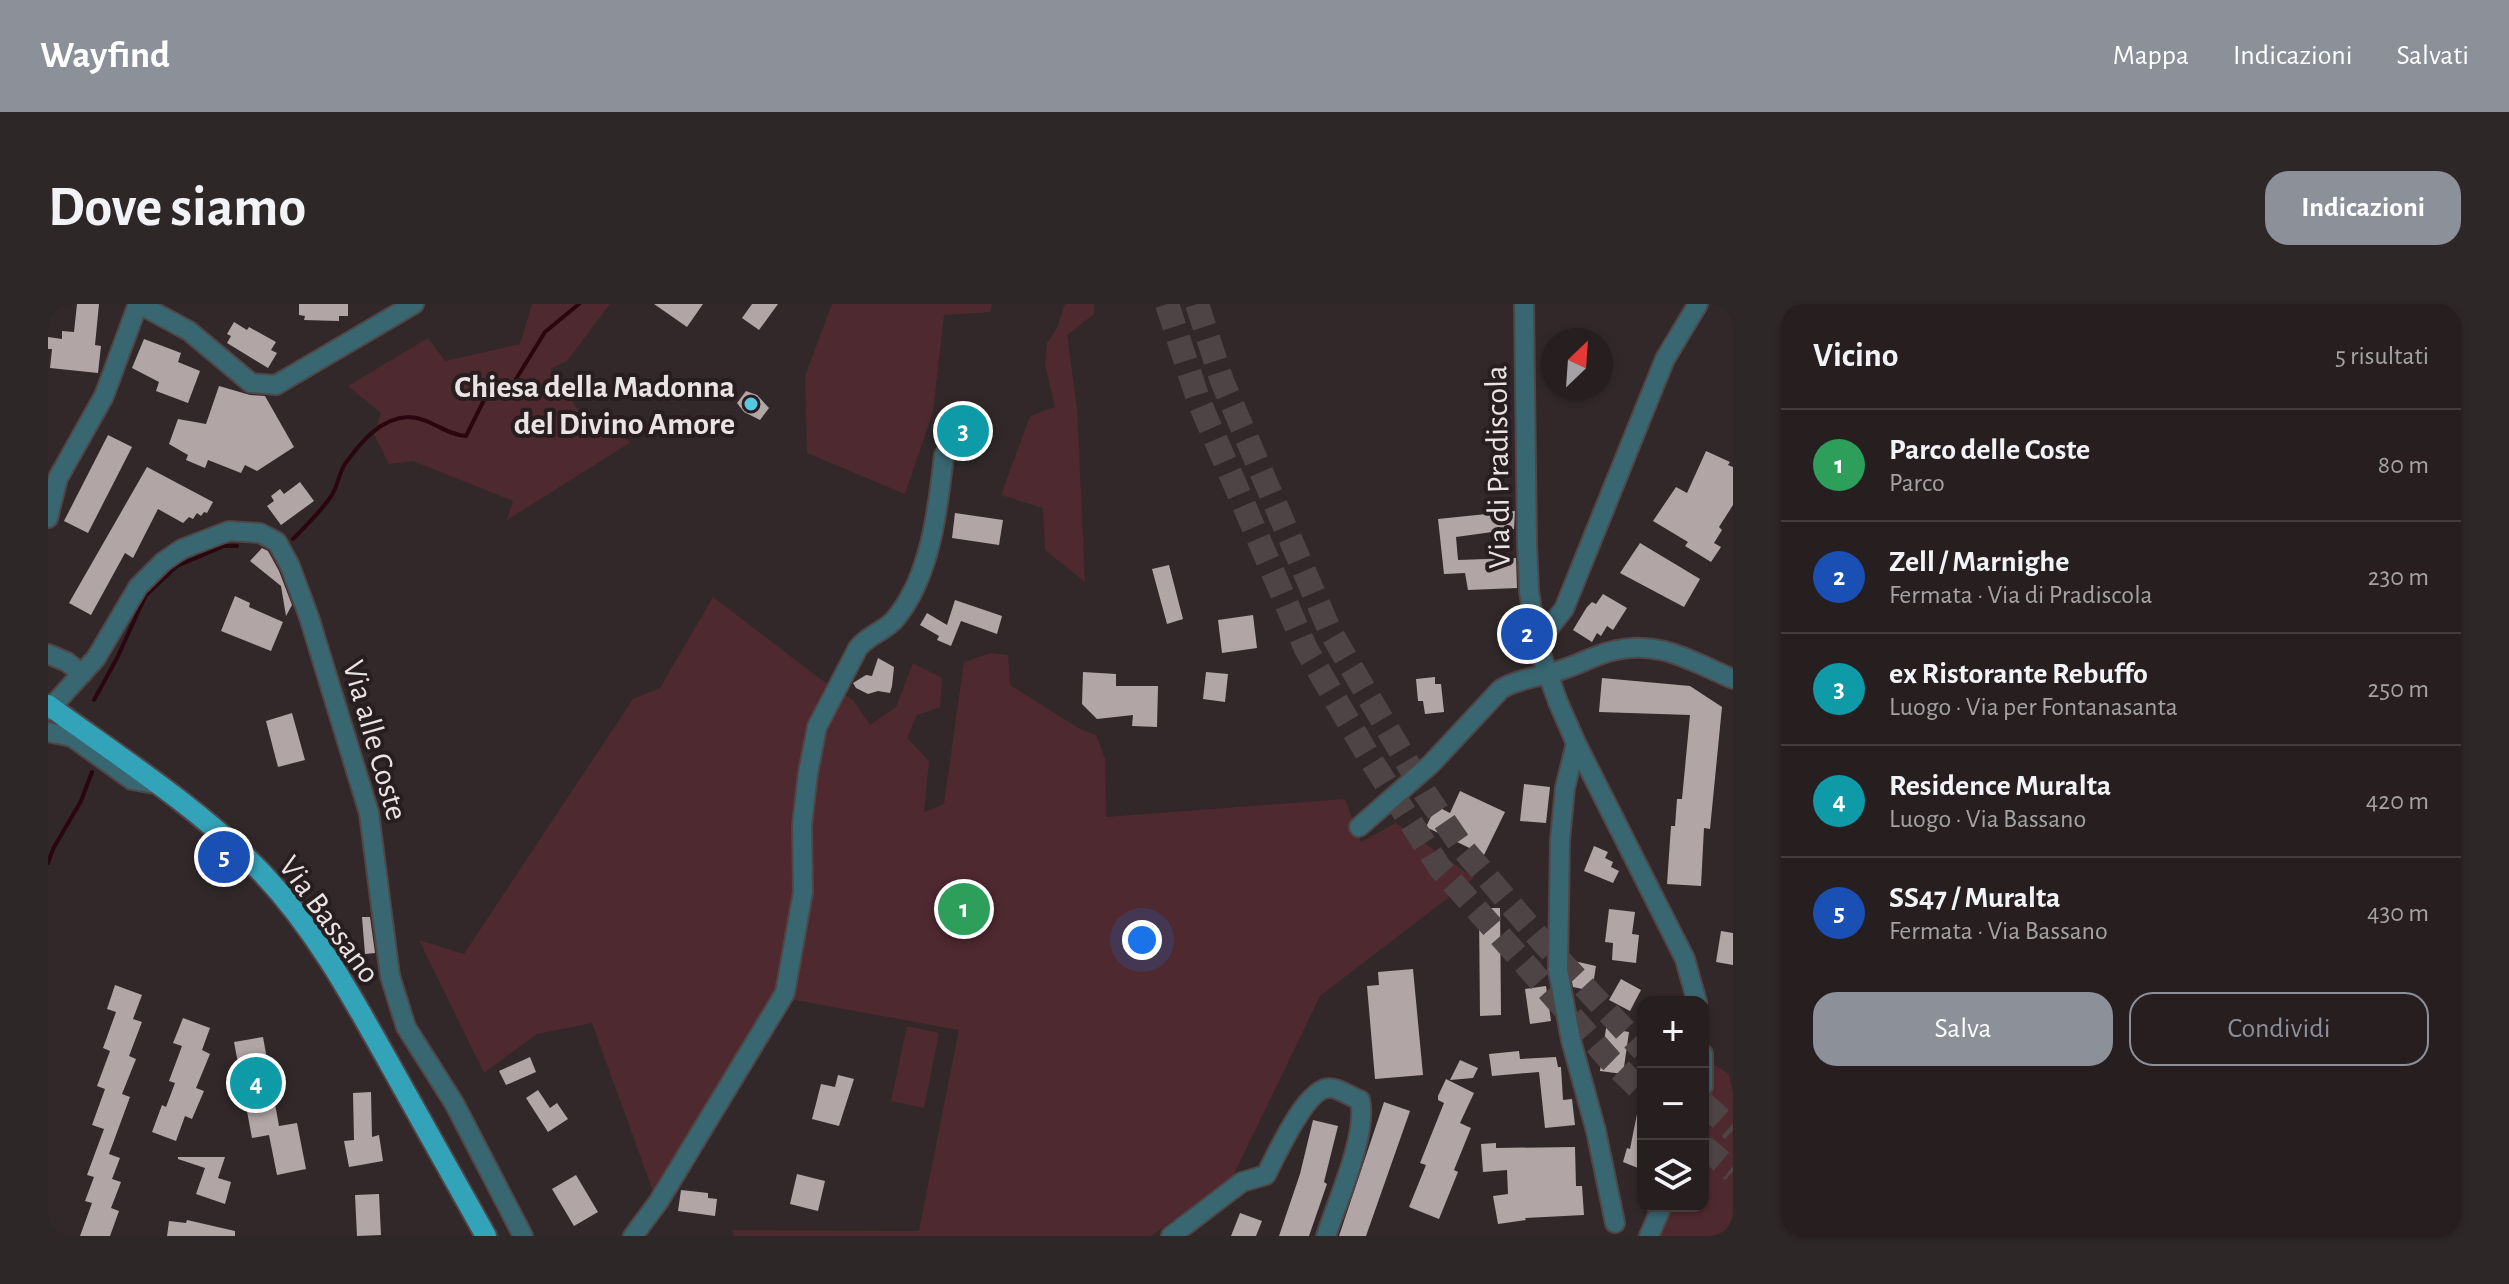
<!DOCTYPE html>
<html lang="it">
<head>
<meta charset="utf-8">
<style>
  body { margin:0; font-family:"Alegreya Sans",sans-serif; background:#2e2728; color:#f1f3f6 }
  .controls { position:absolute; right:24px; bottom:24px; display:grid; overflow:hidden; border-radius:16px; box-shadow:0 2px 6px #0004 }
  .controls button { width:72px; height:72px; display:grid; place-items:center; padding:0; border:0; border-bottom:2px solid #423c3d; background:#261e1f; color:#f1f3f6; font:40px sans-serif }
  .compass { position:absolute; left:1493px; top:24px; width:72px; height:72px; border-radius:50%; background:#261e1f; box-shadow:0 2px 6px #0004; rotate:25deg }
  .you { position:absolute; left:1094px; top:636px; width:28px; height:28px; margin:-20px; border:6px solid #fff; border-radius:50%; background:#1a73e8; box-shadow:0 0 0 12px #1a73e833 }
  .badge { display:grid; place-items:center; width:52px; height:52px; border-radius:50%; background:#8c9099; color:#fff; font-size:26px; font-weight:700 }
  .pin { position:absolute; translate:-50% -50%; border:4px solid #fff; box-shadow:0 2px 8px #0006 }
  .list { margin:0; padding:0; list-style:none }
  h2 { display:flex; justify-content:space-between; align-items:center; height:104px; margin:0; padding:0 32px; font-size:34px }
  h2 small { font-size:26px; font-weight:400; color:#a4a2a4 }
  .list li { display:grid; grid-template-columns:52px 1fr auto; gap:24px; align-items:center; box-sizing:border-box; height:112px; padding:0 32px; border-top:2px solid #423c3d }
  .list b { display:block; font-size:30px; white-space:nowrap }
  .list p { margin:0; font-size:26px; white-space:nowrap; color:#a4a2a4 }
  .list em { font-size:26px; font-style:normal; color:#a4a2a4 }
  .actions { display:flex; gap:16px; padding:24px 32px }
  .actions a { flex:1; padding:18px 0; border:2px solid #8c9099; border-radius:24px; text-align:center; font-size:28px; color:#8c9099 }
  .actions .main { background:#8c9099; color:#fff }
  .icon { flex:none; width:44px; height:44px; fill:none; stroke:currentColor; stroke-width:2; stroke-linecap:round; stroke-linejoin:round }
  .map { position:relative; flex:none; width:1685px; height:932px; overflow:hidden; border-radius:24px }
  header { display:flex; align-items:center; gap:48px; box-sizing:border-box; height:112px; padding:0 40px; background:#8c9099; color:#fff }
  header strong { font-size:38px }
  nav { display:flex; gap:44px; margin-inline-start:auto; font-size:28px }
  .intro { display:flex; align-items:center; justify-content:space-between; box-sizing:border-box; height:192px; padding:0 48px }
  h1 { margin:0; font-size:56px }
  .button { padding:20px 36px; border-radius:24px; background:#8c9099; color:#fff; font-size:28px; font-weight:700 }
  main { display:flex; gap:48px; padding:0 48px }
  aside { flex:1; background:#261e1f; border-radius:24px; box-shadow:0 2px 6px #0004 }
  .map>svg:first-child { display:block }
  .green { fill:#4f2930 }
  .lines { fill:none; stroke-linecap:round; stroke-linejoin:round }
  .stream { stroke:#2a060f; stroke-width:4 }
  .building { fill:#b2a5a6 }
  .highway-tunnel { stroke:#4e4445; stroke-width:24; stroke-dasharray:24 12; stroke-linecap:butt }
  .minor-casing { stroke:#4f4647; stroke-width:22 }
  .major-casing { stroke:#4f4647; stroke-width:24 }
  .minor { stroke:#386772; stroke-width:18 }
  .major { stroke:#33a3b9; stroke-width:20 }
  .poi-dot { fill:#56c9e1; stroke:#281e1f; stroke-width:3 }
  .labels { text-anchor:middle; stroke-width:8; stroke-linejoin:round; paint-order:stroke }
  .poi-label { font-size:32px; font-weight:bold; fill:#eae3e4; stroke:#281e1f; text-anchor:end }
  .street-label { font-size:32px; fill:#eae3e4; stroke:#281e1f }
</style>
</head>
<body>
<header>
<strong>Wayfind</strong>
<nav><a>Mappa</a><a>Indicazioni</a><a>Salvati</a></nav>
</header>
<div class="intro"><h1>Dove siamo</h1><a class="button">Indicazioni</a></div>
<main>
<div class="map">
<svg width="1685" height="932" viewBox="0 0 1685 932">
  <rect width="100%" height="100%" fill="#322829"/>
  <g class="green">
    <polygon points="484,0 562,0 519,57 502,65 534,112 583,138 459,216 465,197 365,157 341,160 326,130 333,109 300,82 380,34 397,57 472,40"/>
    <polygon points="784,0 944,0 943,8 896,11 885,107 857,190 759,149 757,72"/>
    <polygon points="1017,0 1046,0 1046,10 1019,31 1029,104 1037,278 997,246 995,204 953,191 982,112 1007,103 997,60 999,39 1009,24"/>
    <polygon points="665,293 771,374 805,396 822,421 848,403 865,359 894,374 892,403 869,411 859,434 881,457 876,508 896,500 916,358 942,349 960,351 962,381 1032,425 1048,431 1057,455 1058,513 1297,495 1313,538 1348,519 1426,574 1272,692 1184,874 1103,932 686,932 684,926 871,927 911,726 747,696 721,700 613,888 605,887 544,719 489,730 436,769 371,636 416,650 585,395 612,384"/>
    <polygon points="859,722 891,729 876,804 843,797"/>
    <polygon points="1663,759 1681,770 1685,789 1685,932 1609,932 1622,902 1655,902 1655,819"/>
  </g>
  <g class="lines">
    <g class="stream">
      <path d="M 245,235 C 258,222 271,209 282,194 C 290,183 290,171 297,160 C 312,139 332,114 360,113 C 382,113 397,131 418,132 L 442,84 L 465,80 L 497,28 L 531,0"/>
      <polyline points="46,396 69,354 98,291 129,262 176,242 189,242"/>
      <polyline points="0,559 5,545 33,497 44,468"/>
    </g>
  </g>
  <g class="building">
    <polygon points="29,0 51,0 47,41 53,42 50,69 2,64 4,45 0,45 0,33 14,35 14,27 26,28"/>
    <polygon points="251,0 300,0 300,12 291,12 291,17 256,16 257,12 251,11"/>
    <polygon points="606,0 655,0 639,23"/>
    <polygon points="704,0 730,0 711,26 694,14"/>
    <polygon points="186,18 199,26 201,23 228,38 223,46 229,49 220,64 179,39 183,32 179,30"/>
    <polygon points="96,35 133,49 130,58 152,67 140,99 108,87 111,78 84,64"/>
    <polygon points="171,82 202,91 217,92 246,143 209,167 197,161 193,169 160,156 157,164 138,156 140,151 121,140 130,115 158,120"/>
    <polygon points="698,87 709,91 721,104 712,116 696,108 689,99"/>
    <polygon points="925,111 927,141 906,143 903,113"/>
    <polygon points="60,131 84,143 40,229 16,217"/>
    <polygon points="1658,147 1682,158 1680,161 1685,163 1685,201 1671,223 1674,226 1666,239 1673,243 1663,258 1637,242 1640,238 1605,217 1628,183 1639,189"/>
    <polygon points="99,163 165,198 159,209 156,208 153,212 149,209 145,215 141,213 135,219 110,205 85,254 77,249 43,311 21,299"/>
    <polygon points="252,178 266,197 233,221 219,202 226,197 223,192 232,185 236,190"/>
    <polygon points="1467,207 1466,225 1408,233 1410,256 1468,254 1469,284 1420,286 1417,269 1396,270 1390,215"/>
    <polygon points="907,209 955,216 951,241 904,234"/>
    <polygon points="1592,239 1652,275 1636,303 1572,269"/>
    <polygon points="214,244 220,247 231,267 244,301 238,312 233,282 202,257"/>
    <polygon points="1121,261 1135,315 1119,320 1104,265"/>
    <polygon points="1555,290 1579,304 1565,326 1559,322 1553,332 1549,329 1544,338 1525,326 1539,303 1544,298 1548,300"/>
    <polygon points="187,292 202,299 201,303 235,318 223,347 173,327"/>
    <polygon points="907,296 954,312 949,330 913,317 903,342 889,336 891,332 872,321 879,309 899,321"/>
    <polygon points="1205,311 1209,344 1174,349 1170,316"/>
    <polygon points="830,354 846,363 844,382 842,389 830,387 820,390 808,384 805,379 818,371 824,372"/>
    <polygon points="1035,368 1068,370 1068,382 1110,382 1109,423 1084,422 1085,411 1049,415 1034,400"/>
    <polygon points="1158,368 1180,370 1177,398 1155,395"/>
    <polygon points="1387,373 1387,380 1393,380 1396,408 1377,410 1375,397 1370,397 1368,375"/>
    <polygon points="1554,374 1642,382 1674,403 1662,525 1656,524 1653,582 1619,580 1623,522 1627,522 1629,495 1634,495 1642,411 1551,408"/>
    <polygon points="244,409 257,456 230,463 218,417"/>
    <polygon points="1476,480 1502,483 1498,519 1472,517"/>
    <polygon points="1412,487 1457,508 1436,551 1378,523 1388,502 1402,509"/>
    <polygon points="1546,542 1560,548 1557,554 1565,558 1563,563 1571,567 1565,579 1536,567"/>
    <polygon points="1431,604 1452,604 1453,711 1432,712"/>
    <polygon points="1561,605 1587,608 1584,630 1591,631 1588,659 1564,656 1565,639 1557,638"/>
    <polygon points="314,613 322,613 327,649 317,650"/>
    <polygon points="1673,627 1685,629 1685,661 1668,658"/>
    <polygon points="1526,657 1548,662 1544,687 1525,683 1523,672"/>
    <polygon points="1365,665 1375,771 1327,775 1319,682 1331,681 1330,668"/>
    <polygon points="1573,675 1593,686 1582,707 1561,696"/>
    <polygon points="67,681 94,691 85,715 94,718 81,752 88,755 74,790 82,793 61,850 72,854 64,875 73,878 63,904 71,907 62,932 32,932 44,899 37,897 46,873 39,871 56,825 44,821 57,785 49,782 62,747 55,744 68,708 59,705"/>
    <polygon points="1498,682 1503,717 1482,720 1477,685"/>
    <polygon points="135,714 162,724 154,746 162,750 148,784 156,787 144,815 137,812 128,837 104,828 114,801 118,803 127,779 121,777 134,742 125,739"/>
    <polygon points="1558,724 1581,728 1575,770 1552,767"/>
    <polygon points="215,733 231,822 249,819 258,865 229,871 221,831 204,834 186,738"/>
    <polygon points="1471,747 1472,755 1508,753 1510,763 1513,763 1515,796 1524,795 1527,821 1497,824 1491,768 1444,772 1441,750"/>
    <polygon points="482,753 488,768 458,781 451,767"/>
    <polygon points="1412,756 1430,764 1425,774 1402,776"/>
    <polygon points="790,771 806,775 791,822 764,815 773,780 787,783"/>
    <polygon points="1398,775 1426,789 1412,819 1423,824 1406,866 1410,868 1391,915 1361,903 1378,861 1372,859 1396,799 1390,796 1390,792"/>
    <polygon points="490,786 502,804 509,799 520,815 500,828 478,794"/>
    <polygon points="323,788 324,833 331,831 335,857 301,863 296,837 306,836 305,789"/>
    <polygon points="1336,798 1362,807 1318,932 1291,932"/>
    <polygon points="1590,805 1595,806 1595,866 1575,858 1579,844 1582,845"/>
    <polygon points="1265,816 1290,822 1276,878 1279,880 1261,932 1231,932 1252,870"/>
    <polygon points="1448,839 1448,844 1527,843 1528,882 1534,882 1536,911 1477,914 1478,916 1450,920 1445,892 1460,890 1459,866 1435,868 1433,840"/>
    <polygon points="130,853 177,853 170,874 183,878 177,900 148,890 157,864 130,855"/>
    <polygon points="749,870 777,877 770,907 742,900"/>
    <polygon points="528,871 550,908 526,922 504,885"/>
    <polygon points="633,886 660,889 660,894 669,895 667,912 630,907"/>
    <polygon points="331,890 333,931 309,932 307,891"/>
    <polygon points="1192,909 1214,917 1208,932 1183,932"/>
    <polygon points="139,916 187,927 187,932 119,932 121,917 138,919"/>
  </g>
  <g class="lines">
    <g class="highway-tunnel">
      <polyline points="1119,0 1150,95 1258,345 1321,453 1392,564 1562,756 1595,788"/>
      <polyline points="1149,0 1174,77 1282,327 1377,489 1416,546 1492,635 1595,746"/>
      <polyline points="1655,799 1685,826"/>
      <polyline points="1655,842 1685,867"/>
    </g>
    <defs>
      <g id="minor">
        <polyline points="91,0 141,27 203,79 228,81 366,0"/>
        <polyline points="1476,0 1479,239 1481,287 1489,339 1510,398 1528,439 1637,655 1649,698"/>
        <polyline points="0,214 10,174 56,92 90,0"/>
        <polyline points="1489,339 1516,305 1617,55 1650,0"/>
        <polyline points="0,350 19,358 34,370"/>
        <polyline points="0,407 48,354 90,283 115,258 134,245 181,227 212,229 229,238 242,262 261,313 321,509 342,672 358,723 406,799 475,932"/>
        <polyline points="0,428 24,433 84,476 107,480"/>
        <polyline points="1528,439 1517,484 1512,536 1510,666 1523,736 1548,827 1567,919"/>
        <path d="M 1311,523 L 1383,460 L 1453,385 C 1472,374 1492,373 1513,366 C 1529,361 1544,353 1560,348 C 1609,334 1641,356 1685,375"/>
        <polyline points="1655,750 1655,782"/>
        <path d="M 585,932 L 611,897 L 737,689 L 755,588 L 754,521 L 760,469 L 769,423 L 810,344 C 821,330 838,327 848,314 C 883,271 890,204 896,151"/>
        <path d="M 1123,932 L 1194,878 L 1218,871 C 1228,852 1258,783 1282,784 C 1291,784 1303,793 1312,796 C 1320,830 1289,898 1278,932"/>
        <polyline points="1601,932 1614,902"/>
      </g>
      <path id="major" d="M 0,401 C 73,454 153,505 215,570 C 267,625 303,691 340,757 C 373,815 405,874 438,932"/>
    </defs>
    <use href="#minor" class="minor-casing"/>
    <use href="#major" class="major-casing"/>
    <use href="#minor" class="minor"/>
    <use href="#major" class="major"/>
  </g>
  <circle class="poi-dot" cx="703" cy="100" r="8"/>
  <g class="labels">
    <g class="poi-label">
      <text x="687" y="93">Chiesa della Madonna<tspan x="687" dy="37">del Divino Amore</tspan></text>
    </g>
    <g class="street-label">
      <text transform="translate(1449 163) rotate(-91)" y="11">Via di Pradiscola</text>
      <text transform="translate(328 436) rotate(74)" y="11">Via alle Coste</text>
      <text transform="translate(282 615) rotate(54)" y="11">Via Bassano</text>
    </g>
  </g>
</svg>
<div class="controls">
<button>+</button>
<button>−</button>
<button><svg class="icon" aria-label="layers" viewBox="0 0 24 24"><path d="M12 4l9 5-9 5-9-5zM3 14l9 5 9-5"/></svg></button>
</div>
<svg class="compass" viewBox="-18 -18 36 36"><path d="M0-13l5 13h-10z" fill="#e53935"/><path d="M0 13l5-13h-10z" fill="#a4a2a4"/></svg>
<div class="you"></div>
<div class="pin badge" style="left:916px;top:605px;background:#2e9e5b">1</div>
<div class="pin badge" style="left:1479px;top:330px;background:#1a4fb4">2</div>
<div class="pin badge" style="left:915px;top:127px;background:#0f9aa8">3</div>
<div class="pin badge" style="left:208px;top:779px;background:#0f9aa8">4</div>
<div class="pin badge" style="left:176px;top:553px;background:#1a4fb4">5</div>
</div>
<aside>
<h2>Vicino<small>5 risultati</small></h2>
<ul class="list">
<li><span class="badge" style="background:#2e9e5b">1</span><div><b>Parco delle Coste</b><p>Parco</p></div><em>80 m</em></li>
<li><span class="badge" style="background:#1a4fb4">2</span><div><b>Zell / Marnighe</b><p>Fermata · Via di Pradiscola</p></div><em>230 m</em></li>
<li><span class="badge" style="background:#0f9aa8">3</span><div><b>ex Ristorante Rebuffo</b><p>Luogo · Via per Fontanasanta</p></div><em>250 m</em></li>
<li><span class="badge" style="background:#0f9aa8">4</span><div><b>Residence Muralta</b><p>Luogo · Via Bassano</p></div><em>420 m</em></li>
<li><span class="badge" style="background:#1a4fb4">5</span><div><b>SS47 / Muralta</b><p>Fermata · Via Bassano</p></div><em>430 m</em></li>
</ul>
<div class="actions"><a class="main">Salva</a><a>Condividi</a></div>
</aside>
</main>
</body>
</html>
